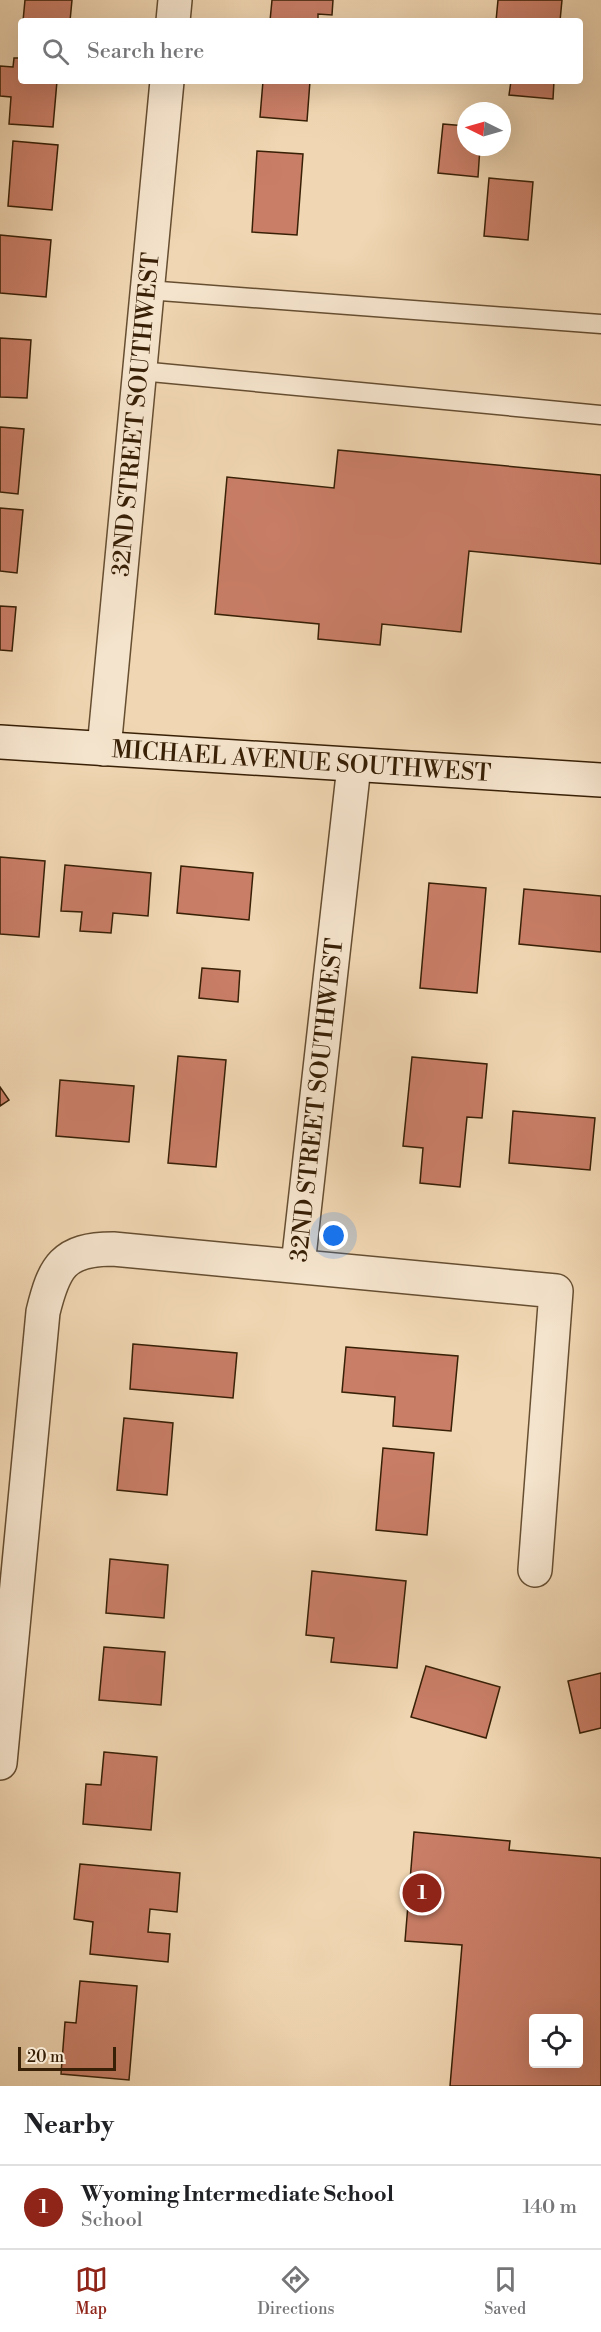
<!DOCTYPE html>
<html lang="en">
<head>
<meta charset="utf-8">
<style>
  body { margin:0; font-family:"Libre Bodoni",serif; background:#f6f6f6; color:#202124 }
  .controls { position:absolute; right:18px; bottom:18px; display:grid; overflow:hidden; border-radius:6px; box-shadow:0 6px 24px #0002 }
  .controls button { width:54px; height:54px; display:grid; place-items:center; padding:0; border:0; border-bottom:2px solid #e0e0e0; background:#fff; color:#202124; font:30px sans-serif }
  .compass { position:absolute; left:457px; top:102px; width:54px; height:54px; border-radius:50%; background:#fff; box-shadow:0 6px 24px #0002; rotate:275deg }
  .scale { position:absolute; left:18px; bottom:15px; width:98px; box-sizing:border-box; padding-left:6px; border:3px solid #382006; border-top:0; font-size:16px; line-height:21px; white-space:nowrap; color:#382006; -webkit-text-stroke:4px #f5e4cd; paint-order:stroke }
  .you { position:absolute; left:334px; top:1236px; width:21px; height:21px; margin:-15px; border:4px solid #fff; border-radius:50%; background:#1a73e8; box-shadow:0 0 0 9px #1a73e833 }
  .badge { display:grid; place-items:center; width:39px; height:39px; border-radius:50%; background:#8f2418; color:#fff; font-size:20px; font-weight:700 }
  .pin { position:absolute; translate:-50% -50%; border:3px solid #fff; box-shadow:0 2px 6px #0006 }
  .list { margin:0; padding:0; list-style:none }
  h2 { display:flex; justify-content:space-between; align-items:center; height:78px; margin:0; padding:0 24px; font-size:26px }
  h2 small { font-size:20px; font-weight:400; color:#757577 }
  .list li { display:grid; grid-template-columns:39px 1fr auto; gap:18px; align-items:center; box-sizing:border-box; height:84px; padding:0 24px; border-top:2px solid #e0e0e0 }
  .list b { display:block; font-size:22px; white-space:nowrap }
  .list p { margin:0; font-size:20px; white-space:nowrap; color:#757577 }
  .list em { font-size:20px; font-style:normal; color:#757577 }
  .icon { flex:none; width:33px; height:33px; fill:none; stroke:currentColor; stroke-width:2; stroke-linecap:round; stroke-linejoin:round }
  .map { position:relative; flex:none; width:601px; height:2086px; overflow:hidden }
  .search { position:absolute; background:#fff; box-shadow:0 6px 24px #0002; left:18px; right:18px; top:18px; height:66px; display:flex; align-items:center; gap:15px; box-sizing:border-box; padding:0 21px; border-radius:6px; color:#757577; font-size:22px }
  .sheet { height:162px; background:#fff }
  nav { display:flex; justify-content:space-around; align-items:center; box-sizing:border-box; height:84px; border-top:2px solid #e0e0e0; background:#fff; font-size:16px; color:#757577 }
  nav a { display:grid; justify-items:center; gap:3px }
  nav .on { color:#8f2418 }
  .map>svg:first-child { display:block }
  .building { fill:#c97e67; stroke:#382006; stroke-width:1.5; fill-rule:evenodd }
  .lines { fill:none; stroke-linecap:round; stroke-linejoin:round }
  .lane-casing { stroke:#664e31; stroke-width:21 }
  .street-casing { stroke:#664e31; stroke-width:36 }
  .secondary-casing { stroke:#382006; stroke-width:36 }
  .lane { stroke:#f5e4cd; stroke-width:18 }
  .street { stroke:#f5e4cd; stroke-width:33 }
  .secondary { stroke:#f5e4cd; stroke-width:33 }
  .labels { text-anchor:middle; stroke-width:5; stroke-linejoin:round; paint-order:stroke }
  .street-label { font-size:24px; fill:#382006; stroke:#f5e4cd }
</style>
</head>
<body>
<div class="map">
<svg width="601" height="2086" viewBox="0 0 601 2086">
  <rect width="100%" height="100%" fill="#f0d6b2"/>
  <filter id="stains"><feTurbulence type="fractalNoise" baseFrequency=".00333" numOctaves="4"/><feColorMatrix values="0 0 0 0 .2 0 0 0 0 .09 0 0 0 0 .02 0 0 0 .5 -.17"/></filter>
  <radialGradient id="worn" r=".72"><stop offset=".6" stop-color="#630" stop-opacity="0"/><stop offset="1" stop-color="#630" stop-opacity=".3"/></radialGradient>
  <g class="building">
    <polygon points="25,0 72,0 70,21 23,21"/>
    <polygon points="272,0 333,0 332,15 318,14 318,21 270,21"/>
    <polygon points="498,0 562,0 560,21 496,21"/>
    <polygon points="14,58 21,58 21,81 57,81 53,127 9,124 11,97 0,96 0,66 13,67"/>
    <polygon points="263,81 310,81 307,121 260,117"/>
    <polygon points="511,81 554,81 553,99 509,95"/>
    <polygon points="443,124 466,126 466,147 480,147 478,177 438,173"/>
    <polygon points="13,141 58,145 52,210 8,206"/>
    <polygon points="257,151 303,154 297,235 252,232"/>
    <polygon points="489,178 533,182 528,240 484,236"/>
    <polygon points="0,235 51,240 46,297 0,293"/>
    <polygon points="0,338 31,340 27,398 0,397"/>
    <polygon points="0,427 24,429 18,494 0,492"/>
    <polygon points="338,450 601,475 601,564 469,551 461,632 382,624 380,645 318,639 319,624 215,614 227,477 334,488"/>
    <polygon points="0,508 23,510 17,573 0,571"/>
    <polygon points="0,606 16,607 12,651 0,650"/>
    <polygon points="0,857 45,861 39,937 0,934"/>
    <polygon points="65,865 151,873 148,916 113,913 111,933 80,931 82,912 61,911"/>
    <polygon points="181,866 253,873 249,920 177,913"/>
    <polygon points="429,883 486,888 477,993 420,988"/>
    <polygon points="524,889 601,896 601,952 519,944"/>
    <polygon points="202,968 240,971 238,1002 199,998"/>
    <polygon points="178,1056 226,1060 216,1167 168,1163"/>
    <polygon points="412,1057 487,1064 482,1118 467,1117 460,1187 420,1183 423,1148 403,1146"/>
    <polygon points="60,1080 134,1086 129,1142 56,1136"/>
    <polygon points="0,1087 9,1100 0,1106"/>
    <polygon points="513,1111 595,1118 590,1170 509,1163"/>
    <polygon points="133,1344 237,1353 233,1398 130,1389"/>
    <polygon points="346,1347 458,1356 451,1431 393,1426 395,1397 342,1392"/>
    <polygon points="124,1418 173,1423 167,1495 117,1490"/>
    <polygon points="383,1448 434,1453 427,1535 376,1530"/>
    <polygon points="110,1559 168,1565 164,1618 106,1613"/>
    <polygon points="312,1571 406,1581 397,1668 331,1662 334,1638 306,1635"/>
    <polygon points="104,1647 165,1652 161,1705 99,1700"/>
    <polygon points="426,1666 500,1687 486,1738 411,1717"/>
    <polygon points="601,1673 601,1728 580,1733 568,1681"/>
    <polygon points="104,1752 157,1757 151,1830 83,1824 86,1784 101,1785"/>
    <path d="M 414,1832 L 510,1841 L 509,1850 L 601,1858 L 601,2086 L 450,2086 L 462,1945 L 405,1941 ZM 534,2018 L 578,2018 L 578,2064 L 534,2064 Z"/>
    <polygon points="80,1864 180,1873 177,1912 150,1909 148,1932 170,1934 168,1962 90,1954 93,1922 74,1919"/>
    <polygon points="80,1981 137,1986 129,2080 61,2074 65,2022 76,2023"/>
  </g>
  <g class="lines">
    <defs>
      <g id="lane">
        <polyline points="147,290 601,324"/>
        <polyline points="140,371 601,415"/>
      </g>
      <g id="street">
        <polyline points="173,21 175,0"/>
        <path id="s1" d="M 104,749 L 167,81"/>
        <path id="s2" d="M 298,1265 L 354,766"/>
        <path d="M 0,1763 L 43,1312 C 54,1267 63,1249 113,1249 L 556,1291 L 535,1570"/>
      </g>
      <g id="secondary">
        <path id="s3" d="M 0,742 L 601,780"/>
      </g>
    </defs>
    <use href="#lane" class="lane-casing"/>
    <use href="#street" class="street-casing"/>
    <use href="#secondary" class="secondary-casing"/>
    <use href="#lane" class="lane"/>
    <use href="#street" class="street"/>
    <use href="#secondary" class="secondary"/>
  </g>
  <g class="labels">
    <g class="street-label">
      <text dy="8" stroke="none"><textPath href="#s1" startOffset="336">32ND STREET SOUTHWEST</textPath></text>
      <text dy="8" stroke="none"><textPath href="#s3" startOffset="302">MICHAEL AVENUE SOUTHWEST</textPath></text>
      <text dy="8" stroke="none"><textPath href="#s2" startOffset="166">32ND STREET SOUTHWEST</textPath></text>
    </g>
  </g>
  <rect width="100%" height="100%" filter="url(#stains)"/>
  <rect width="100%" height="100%" fill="url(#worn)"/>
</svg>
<div class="controls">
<button><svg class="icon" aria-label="locate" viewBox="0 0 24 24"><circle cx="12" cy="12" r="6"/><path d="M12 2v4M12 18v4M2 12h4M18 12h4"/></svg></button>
</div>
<svg class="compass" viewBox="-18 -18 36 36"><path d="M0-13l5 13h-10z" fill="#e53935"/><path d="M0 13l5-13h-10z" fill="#757577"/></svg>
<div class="scale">20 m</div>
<div class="you"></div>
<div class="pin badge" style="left:422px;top:1893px">1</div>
<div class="search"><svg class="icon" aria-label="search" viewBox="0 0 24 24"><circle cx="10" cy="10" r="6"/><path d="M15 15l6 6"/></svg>Search here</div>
</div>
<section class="sheet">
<h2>Nearby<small></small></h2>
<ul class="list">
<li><span class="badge">1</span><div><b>Wyoming Intermediate School</b><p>School</p></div><em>140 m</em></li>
</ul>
</section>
<nav>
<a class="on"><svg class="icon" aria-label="map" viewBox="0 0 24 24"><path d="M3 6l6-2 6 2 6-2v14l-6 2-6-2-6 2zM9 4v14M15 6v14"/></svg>Map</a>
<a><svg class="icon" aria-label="directions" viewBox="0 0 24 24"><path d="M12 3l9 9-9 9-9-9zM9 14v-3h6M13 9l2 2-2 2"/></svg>Directions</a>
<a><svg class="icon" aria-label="saved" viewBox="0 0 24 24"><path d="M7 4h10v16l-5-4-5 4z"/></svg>Saved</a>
</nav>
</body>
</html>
